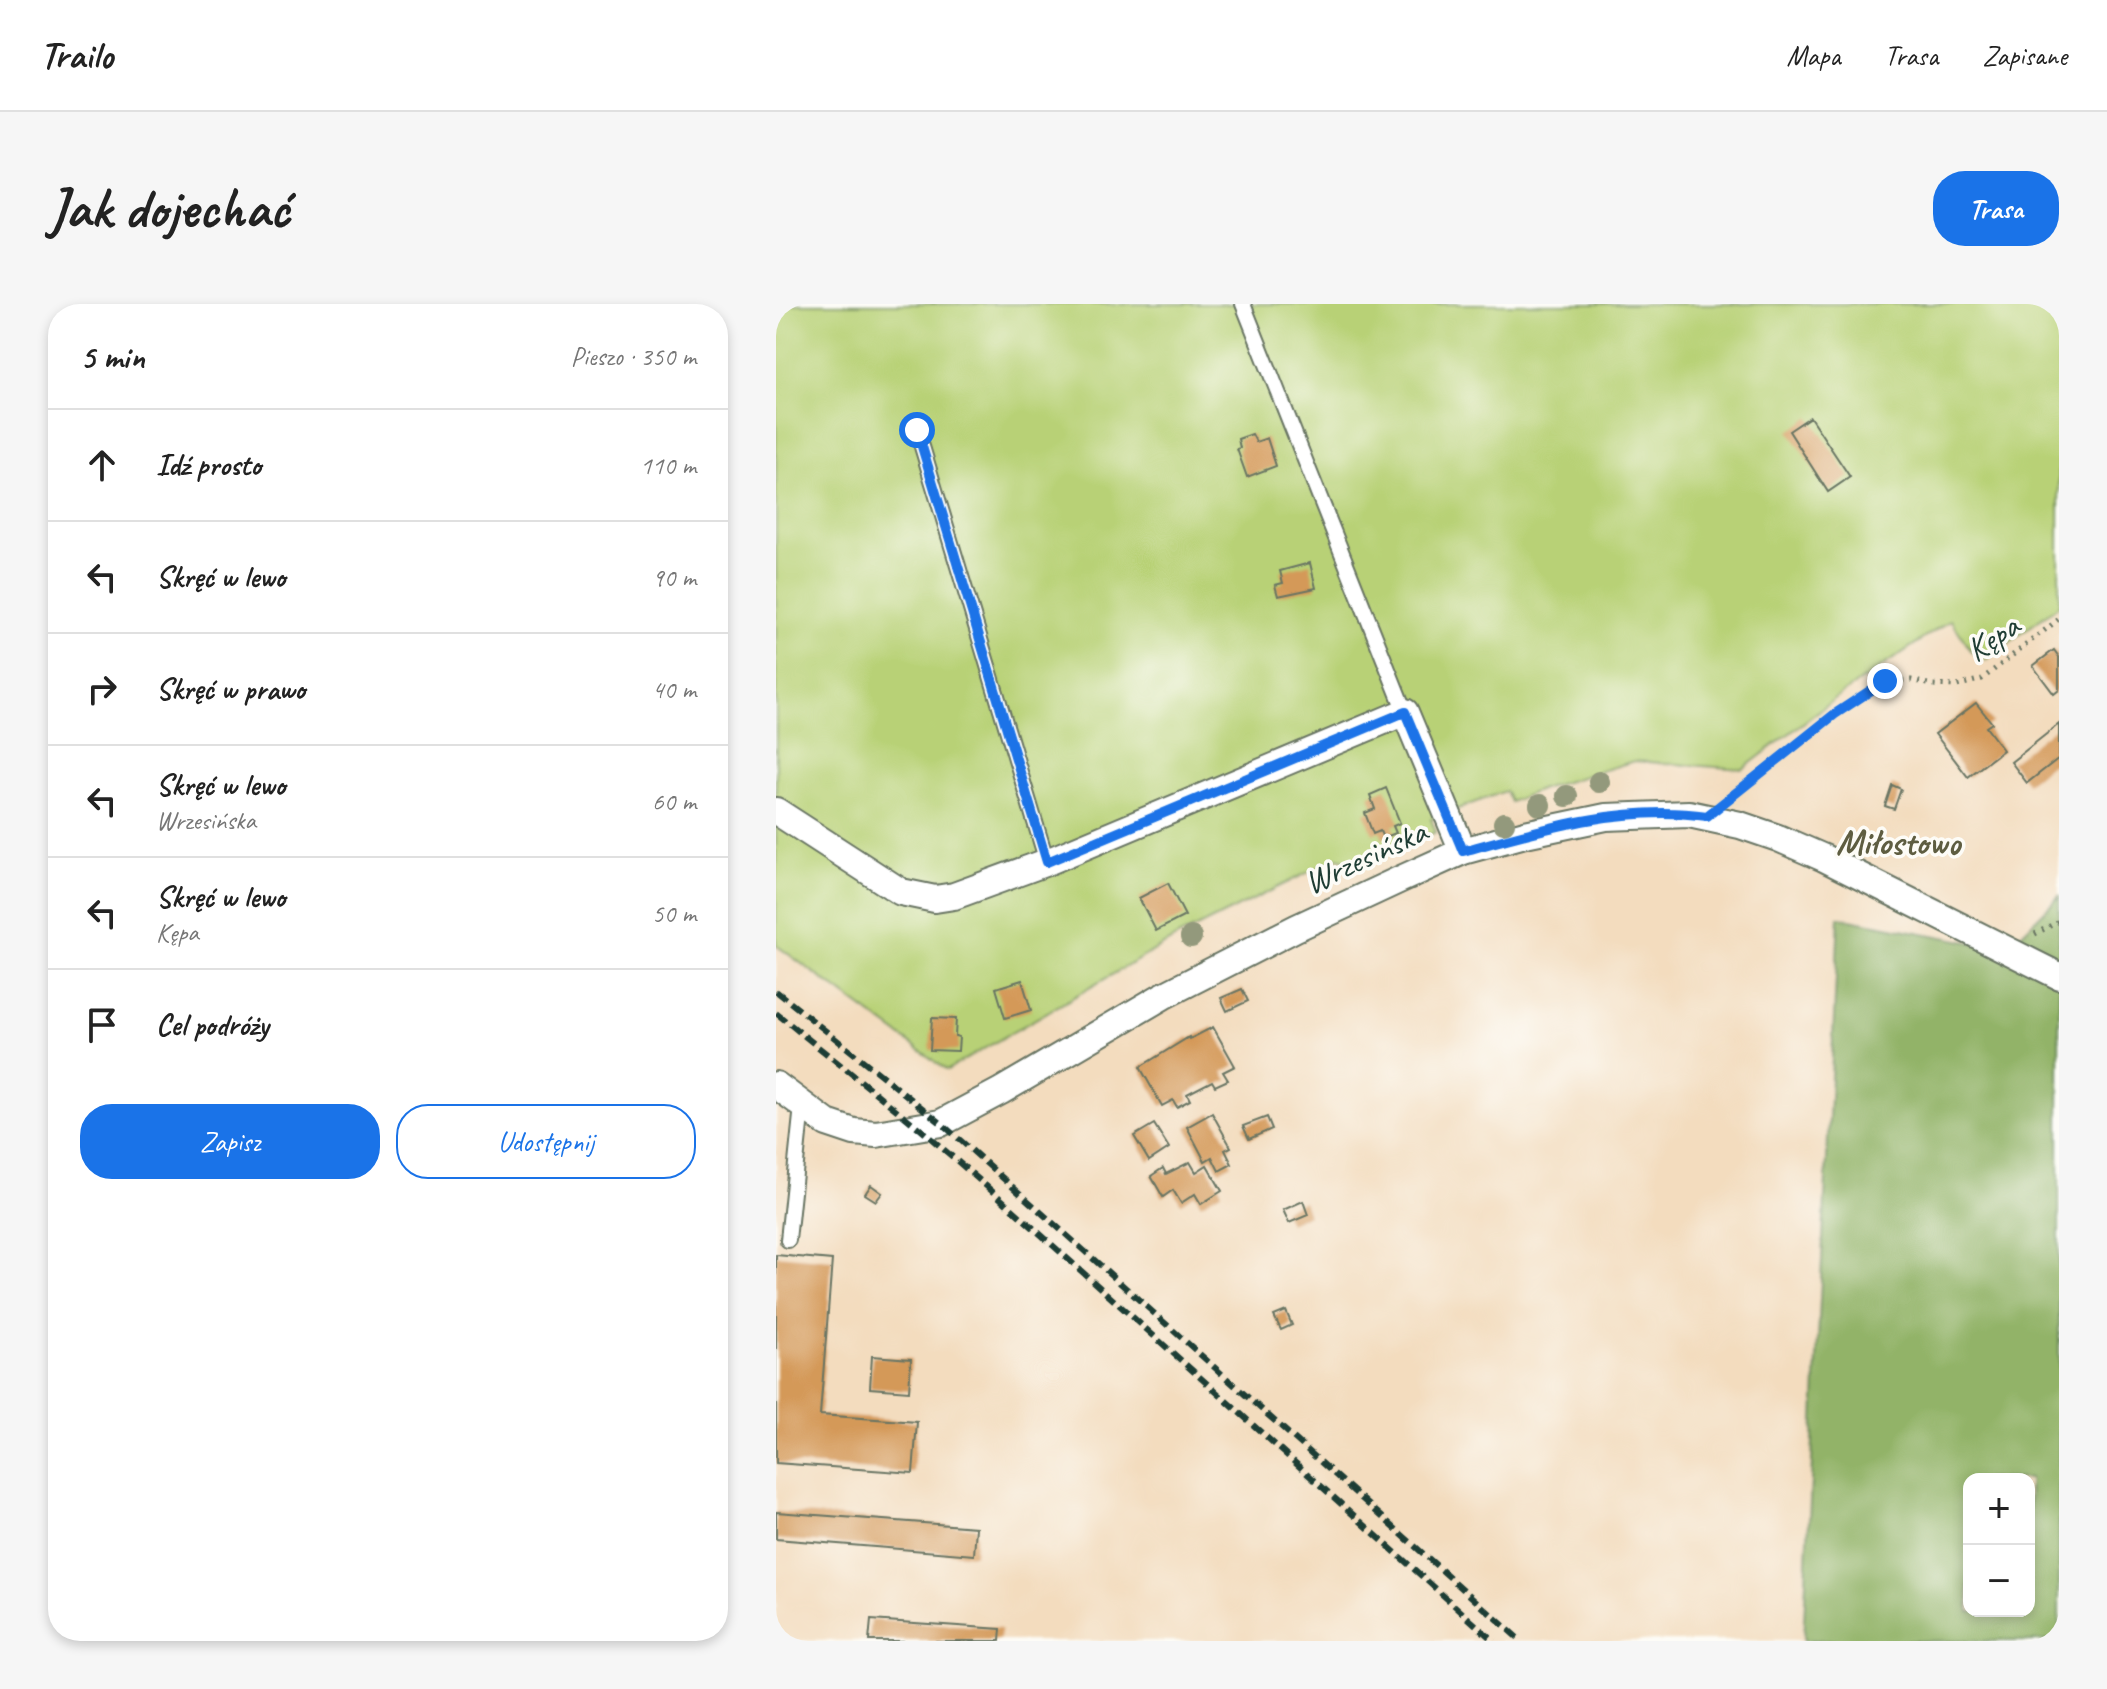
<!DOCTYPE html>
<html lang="pl">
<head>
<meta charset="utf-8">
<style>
  body { margin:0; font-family:Caveat,sans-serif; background:#f6f6f6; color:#222 }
  .controls { position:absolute; right:24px; bottom:24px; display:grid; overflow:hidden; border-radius:16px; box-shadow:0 4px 12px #0003 }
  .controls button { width:72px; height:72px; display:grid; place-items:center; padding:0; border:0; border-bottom:2px solid #e0e0e0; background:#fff; color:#222; font:40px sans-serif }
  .stop { position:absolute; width:24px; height:24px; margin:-18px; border:6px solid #1a73e8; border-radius:50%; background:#fff }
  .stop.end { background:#1a73e8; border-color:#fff; box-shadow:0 2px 8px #0008 }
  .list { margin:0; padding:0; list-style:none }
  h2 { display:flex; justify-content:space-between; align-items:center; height:104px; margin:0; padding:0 32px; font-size:34px }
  h2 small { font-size:26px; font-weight:400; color:#767676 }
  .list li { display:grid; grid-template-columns:52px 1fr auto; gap:24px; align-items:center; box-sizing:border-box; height:112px; padding:0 32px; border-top:2px solid #e0e0e0 }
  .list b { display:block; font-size:30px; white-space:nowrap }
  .list p { margin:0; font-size:26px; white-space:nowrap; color:#767676 }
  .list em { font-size:26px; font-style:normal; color:#767676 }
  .actions { display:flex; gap:16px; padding:24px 32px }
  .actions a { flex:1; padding:18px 0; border:2px solid #1a73e8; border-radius:32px; text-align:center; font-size:28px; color:#1a73e8 }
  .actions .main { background:#1a73e8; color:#fff }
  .icon { flex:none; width:44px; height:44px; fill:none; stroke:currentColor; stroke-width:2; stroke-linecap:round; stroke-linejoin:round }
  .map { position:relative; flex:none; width:1283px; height:1337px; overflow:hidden; border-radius:32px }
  header { display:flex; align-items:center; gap:48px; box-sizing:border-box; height:112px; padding:0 40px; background:#fff; border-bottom:2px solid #e0e0e0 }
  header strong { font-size:38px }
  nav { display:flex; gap:44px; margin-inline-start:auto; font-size:28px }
  .intro { display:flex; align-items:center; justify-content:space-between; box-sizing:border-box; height:192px; padding:0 48px }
  h1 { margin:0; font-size:56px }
  .button { padding:20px 36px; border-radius:32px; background:#1a73e8; color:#fff; font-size:28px; font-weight:700 }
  main { display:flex; gap:48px; padding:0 48px }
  aside { flex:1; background:#fff; border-radius:32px; box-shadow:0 4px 12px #0003 }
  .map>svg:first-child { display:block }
  .green { fill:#b8d176; stroke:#6c8755; stroke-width:2 }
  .forest { fill:#92b367; stroke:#58784e; stroke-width:2; fill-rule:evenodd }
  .building { fill:#d49959 }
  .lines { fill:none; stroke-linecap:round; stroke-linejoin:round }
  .service-casing { stroke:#697564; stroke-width:18 }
  .minor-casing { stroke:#697564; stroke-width:30 }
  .path { stroke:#697564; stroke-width:5; stroke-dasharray:2 6; stroke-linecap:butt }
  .service { stroke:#fff; stroke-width:14 }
  .minor { stroke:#fff; stroke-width:26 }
  .rail { stroke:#1f3d34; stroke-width:6; stroke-dasharray:12 6; stroke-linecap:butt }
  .tree { fill:#93997b }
  .route { stroke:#1a73e8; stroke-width:10 }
  .labels { text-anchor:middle; stroke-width:7; stroke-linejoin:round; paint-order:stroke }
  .street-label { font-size:34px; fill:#1f3d34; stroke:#fdfcf7 }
  .neighbourhood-label { font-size:36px; font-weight:bold; fill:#5e5d41; stroke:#fdfcf7 }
</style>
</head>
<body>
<header>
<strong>Trailo</strong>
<nav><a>Mapa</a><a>Trasa</a><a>Zapisane</a></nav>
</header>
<div class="intro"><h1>Jak dojechać</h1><a class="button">Trasa</a></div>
<main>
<aside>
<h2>5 min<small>Pieszo · 350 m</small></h2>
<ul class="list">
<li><svg class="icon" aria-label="ahead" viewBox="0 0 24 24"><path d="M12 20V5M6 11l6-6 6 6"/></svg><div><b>Idź prosto</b></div><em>110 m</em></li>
<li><svg class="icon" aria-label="left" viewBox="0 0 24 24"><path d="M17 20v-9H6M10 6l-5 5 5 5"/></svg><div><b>Skręć w lewo</b></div><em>90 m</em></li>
<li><svg class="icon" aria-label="right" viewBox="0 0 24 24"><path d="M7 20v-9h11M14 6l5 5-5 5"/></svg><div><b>Skręć w prawo</b></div><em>40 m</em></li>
<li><svg class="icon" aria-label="left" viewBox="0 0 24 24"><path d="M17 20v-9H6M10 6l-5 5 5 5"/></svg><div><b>Skręć w lewo</b><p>Wrzesińska</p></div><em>60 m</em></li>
<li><svg class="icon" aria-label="left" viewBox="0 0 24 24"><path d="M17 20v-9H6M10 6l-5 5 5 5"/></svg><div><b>Skręć w lewo</b><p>Kępa</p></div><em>50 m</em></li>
<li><svg class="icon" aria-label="arrive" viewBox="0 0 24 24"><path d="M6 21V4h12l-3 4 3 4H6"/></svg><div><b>Cel podróży</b></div></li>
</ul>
<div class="actions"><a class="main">Zapisz</a><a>Udostępnij</a></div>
</aside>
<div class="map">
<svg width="1283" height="1337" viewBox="0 0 1283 1337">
  <rect width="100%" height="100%" fill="#fdfcf7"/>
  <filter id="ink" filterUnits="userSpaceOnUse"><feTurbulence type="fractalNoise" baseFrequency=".0125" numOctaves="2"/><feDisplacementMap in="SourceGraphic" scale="16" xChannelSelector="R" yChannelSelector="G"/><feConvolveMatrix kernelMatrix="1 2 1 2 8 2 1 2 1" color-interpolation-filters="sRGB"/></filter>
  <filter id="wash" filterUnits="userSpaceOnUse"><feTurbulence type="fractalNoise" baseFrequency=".006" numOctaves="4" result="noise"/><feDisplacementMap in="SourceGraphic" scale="32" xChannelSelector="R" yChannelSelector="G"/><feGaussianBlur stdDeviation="1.8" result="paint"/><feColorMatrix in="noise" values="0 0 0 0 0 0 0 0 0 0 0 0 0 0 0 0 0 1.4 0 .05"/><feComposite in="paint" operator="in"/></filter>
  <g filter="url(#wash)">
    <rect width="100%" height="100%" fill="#f3dcbe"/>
    <polygon class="green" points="0,0 1283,0 1283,301 1210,356 1196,348 1175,316 1061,393 967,465 858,457 766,485 734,498 729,487 655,515 660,528 588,561 561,554 400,634 171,766 0,641"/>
    <path class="forest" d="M 1283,592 L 1283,1337 L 1027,1337 L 1063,613 L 1230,645 ZM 1193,1175 L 1253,1175 L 1253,1307 L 1193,1307 Z"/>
    <g id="blocks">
      <g class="building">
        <polygon points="1034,113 1074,173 1052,188 1013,127"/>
        <polygon points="476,130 480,138 491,134 500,162 471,173 461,145 464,144 462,135"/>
        <polygon points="534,259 540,284 502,292 499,281 507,279 504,267"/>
        <polygon points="1278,346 1283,353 1283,386 1278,390 1257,362"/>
        <polygon points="1200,399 1216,419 1210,423 1227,446 1192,473 1159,430"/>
        <polygon points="1283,420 1283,454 1251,479 1235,458"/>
        <polygon points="1116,481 1125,485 1118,505 1109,502"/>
        <polygon points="610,484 624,519 617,522 620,529 607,534 604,527 597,530 589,509 599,505 594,491"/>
        <polygon points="392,579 409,612 380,627 363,594"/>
        <polygon points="246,676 255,706 229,714 220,684"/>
        <polygon points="466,685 472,697 451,707 445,694"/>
        <polygon points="156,714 180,715 179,732 183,733 182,747 154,746"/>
        <polygon points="437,723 459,762 447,768 452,776 439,782 436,777 411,790 414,796 401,803 397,796 386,802 364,763 413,733 414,735"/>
        <polygon points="436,809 455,843 449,846 456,860 443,867 436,853 429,857 411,823"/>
        <polygon points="491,813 496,825 473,835 467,822"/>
        <polygon points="378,820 393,844 373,857 358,832"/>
        <polygon points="414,858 420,868 431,861 446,887 425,900 419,890 405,899 397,886 387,893 375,872 387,864 390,870"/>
        <polygon points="95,881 106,889 100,897 89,890"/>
        <polygon points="527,897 532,911 513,919 507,906"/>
        <polygon points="0,951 56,956 44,1111 141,1118 137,1169 0,1159"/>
        <polygon points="510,1007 516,1021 505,1026 498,1012"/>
        <polygon points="96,1052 135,1055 133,1087 94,1084"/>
        <polygon points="0,1208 200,1223 198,1251 0,1235"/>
        <polygon points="95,1316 225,1325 224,1337 93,1337"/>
      </g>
    </g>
  </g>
  <g filter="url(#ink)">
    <use href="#blocks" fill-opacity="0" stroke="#697564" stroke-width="2"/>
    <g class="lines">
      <defs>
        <g id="service">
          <polyline points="467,0 629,408"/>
          <polyline points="141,126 271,558"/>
          <polyline points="12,936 26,802"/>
        </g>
        <g id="minor">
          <polyline points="0,507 125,588 159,595 178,592 271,558 629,408 687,547"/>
          <polyline points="0,781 51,819 78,828 100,830 165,819 225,787 387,692 520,624 625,575 687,547 749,530 830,513 913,510 964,521 1002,534 1048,554 1283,672"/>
        </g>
      </defs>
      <use href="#service" class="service-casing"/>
      <use href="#minor" class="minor-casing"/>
      <g class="path">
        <polyline points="957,492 1059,410 1109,377 1135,376 1156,381 1181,382 1206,375 1283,315"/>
        <polyline points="1259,630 1283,617"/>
      </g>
      <use href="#service" class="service"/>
      <use href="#minor" class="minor"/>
      <g class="rail">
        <polyline points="0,687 165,819 745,1337"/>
        <polyline points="0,709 143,824 224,894 718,1337"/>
      </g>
    </g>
    <g class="tree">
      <circle cx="823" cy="478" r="11"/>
      <circle cx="791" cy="492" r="11"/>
      <circle cx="764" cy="501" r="11"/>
      <circle cx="728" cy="519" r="11"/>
      <circle cx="415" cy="633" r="11"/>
    </g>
  </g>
  <g class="lines" filter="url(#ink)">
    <path class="route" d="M 141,126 L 271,558 L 629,408 L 687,547 C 766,525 848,500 931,512 L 1059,410 L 1109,377"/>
  </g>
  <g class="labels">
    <g class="street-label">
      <text transform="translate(1216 333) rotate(-34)" y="12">Kępa</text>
      <text transform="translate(589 552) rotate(-25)" y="12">Wrzesińska</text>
    </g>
    <g class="neighbourhood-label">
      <text x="1122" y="550">Miłostowo</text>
    </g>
  </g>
</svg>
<div class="controls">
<button>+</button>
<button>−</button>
</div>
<div class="stop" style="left:141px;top:126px"></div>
<div class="stop end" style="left:1109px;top:377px"></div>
</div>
</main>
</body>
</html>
